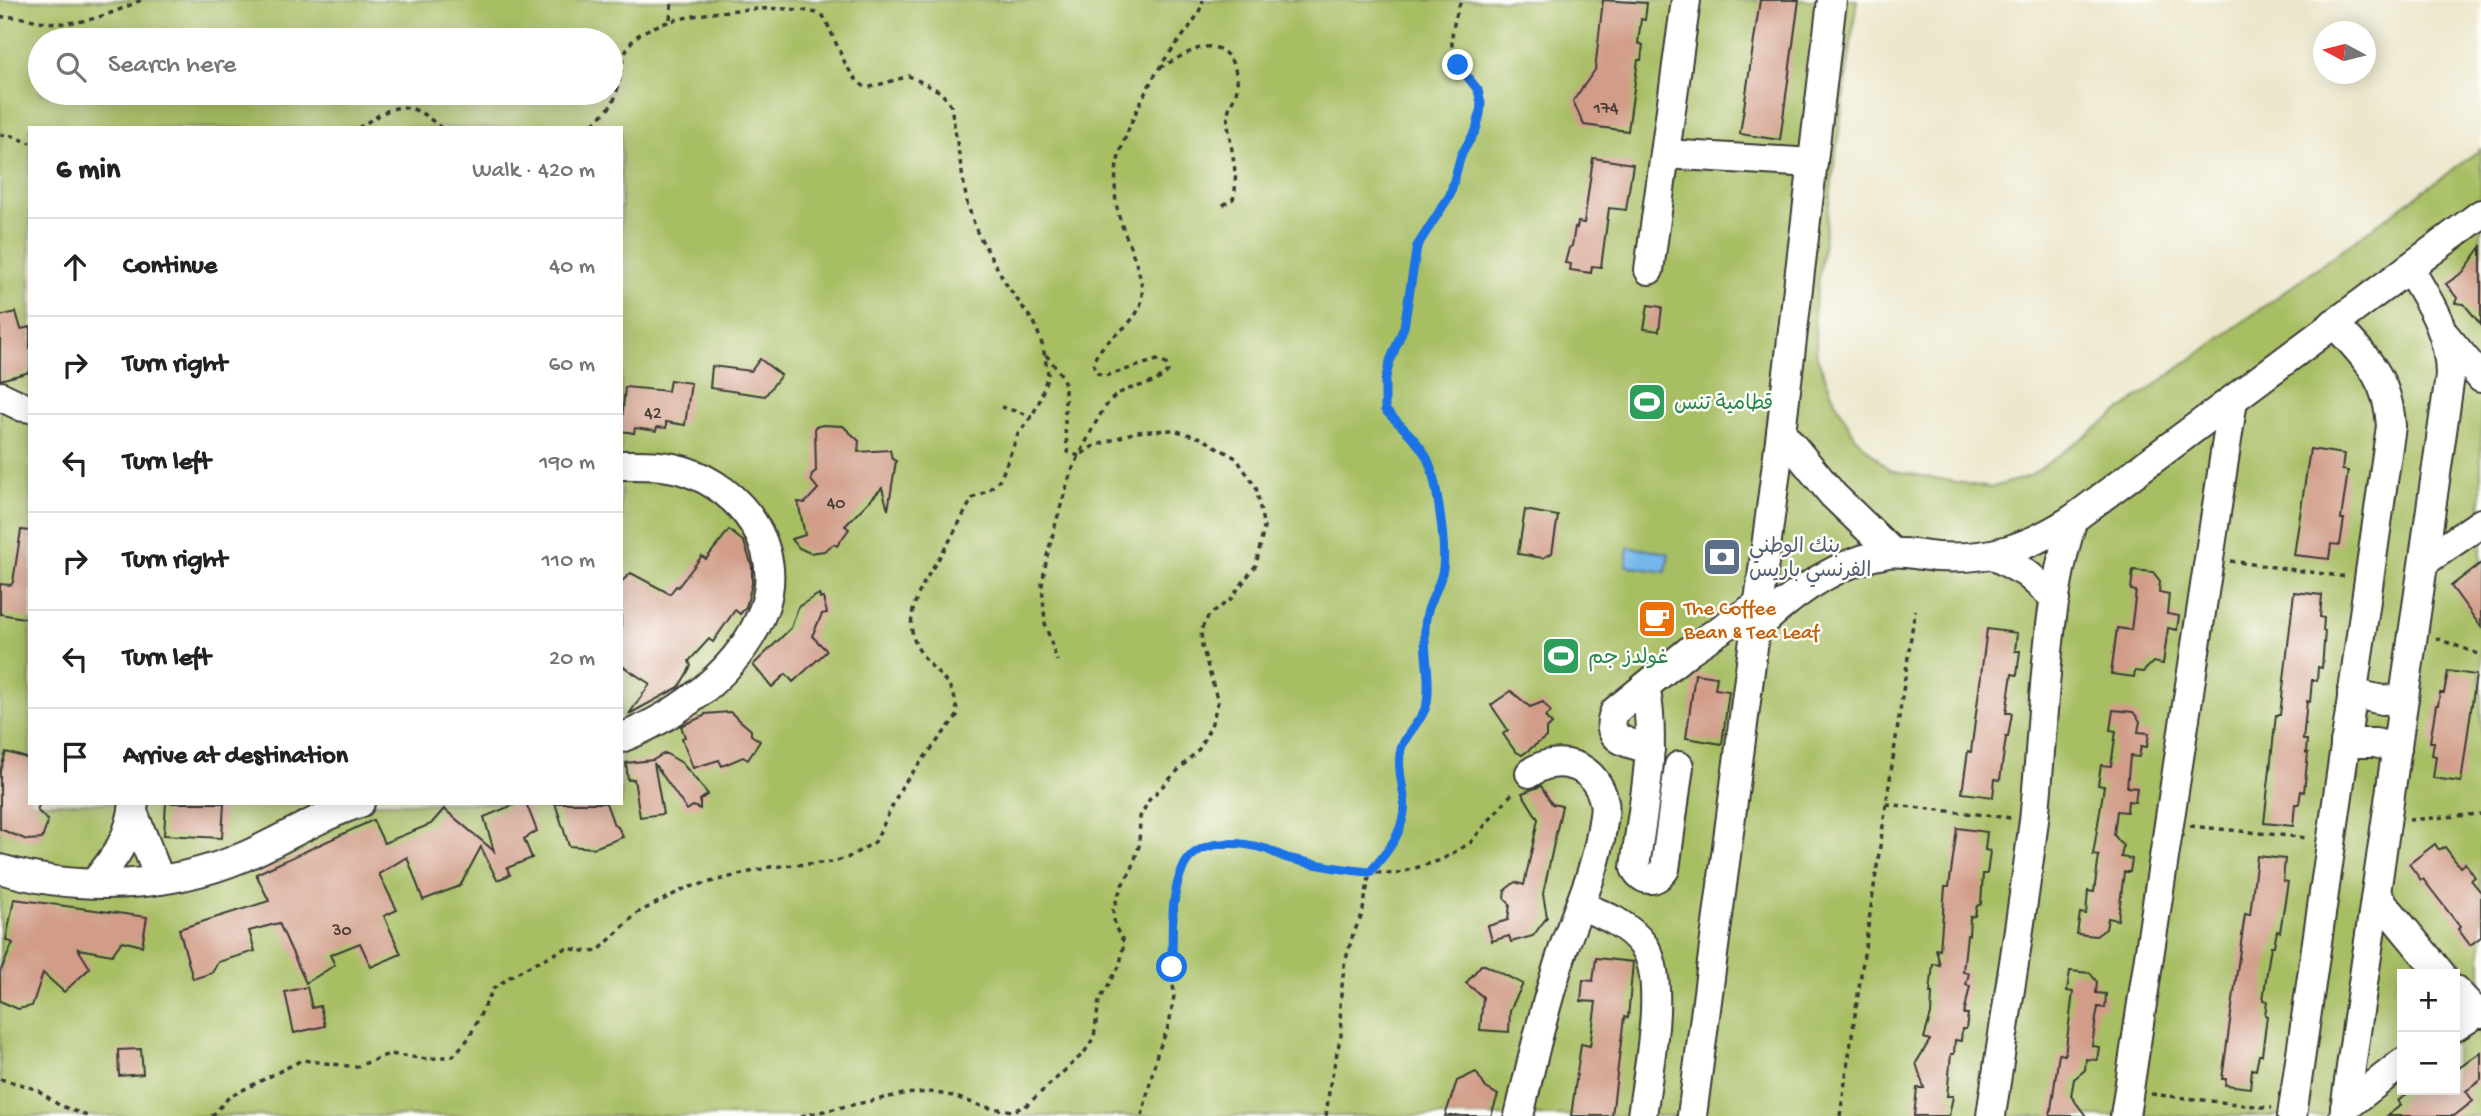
<!DOCTYPE html>
<html lang="en">
<head>
<meta charset="utf-8">
<style>
  body { margin:0; font-family:"Gochi Hand","Playpen Sans Arabic",sans-serif; background:#f2f2f2; color:#222 }
  .controls { position:absolute; right:21px; bottom:21px; display:grid; overflow:hidden; border-radius:0px; box-shadow:0 4px 18px #0003 }
  .controls button { width:63px; height:63px; display:grid; place-items:center; padding:0; border:0; border-bottom:2px solid #e0e0e0; background:#fff; color:#222; font:35px sans-serif }
  .compass { position:absolute; left:2313px; top:21px; width:63px; height:63px; border-radius:50%; background:#fff; box-shadow:0 4px 18px #0003; rotate:277deg }
  .stop { position:absolute; width:21px; height:21px; margin:-16px; border:5px solid #1a73e8; border-radius:50%; background:#fff }
  .stop.end { background:#1a73e8; border-color:#fff; box-shadow:0 2px 7px #0008 }
  .list { margin:0; padding:0; list-style:none }
  h2 { display:flex; justify-content:space-between; align-items:center; height:91px; margin:0; padding:0 28px; font-size:30px }
  h2 small { font-size:23px; font-weight:400; color:#767676 }
  .list li { display:grid; grid-template-columns:46px 1fr auto; gap:21px; align-items:center; box-sizing:border-box; height:98px; padding:0 28px; border-top:2px solid #e0e0e0 }
  .list b { display:block; font-size:26px; white-space:nowrap }
  .list em { font-size:23px; font-style:normal; color:#767676 }
  .icon { flex:none; width:38px; height:38px; fill:none; stroke:currentColor; stroke-width:2; stroke-linecap:round; stroke-linejoin:round }
  .map { position:relative; flex:none; width:2481px; height:1116px; overflow:hidden }
  .search { position:absolute; background:#fff; box-shadow:0 4px 18px #0003; left:28px; top:28px; width:595px; height:77px; display:flex; align-items:center; gap:18px; box-sizing:border-box; padding:0 24px; border-radius:38px; color:#767676; font-size:26px }
  .panel { position:absolute; background:#fff; box-shadow:0 4px 18px #0003; left:28px; top:126px; width:595px; height:679px; border-radius:0px }
  .map>svg:first-child { display:block }
  .green { fill:#a7be63; stroke:#626d40; stroke-width:2; fill-rule:evenodd }
  .water { fill:#76b7eb; stroke:#496a84; stroke-width:2 }
  .building { fill:#d19d89 }
  .lines { fill:none; stroke-linecap:round; stroke-linejoin:round }
  .minor-casing { stroke:#3b3a36; stroke-width:32 }
  .path { stroke:#3b3a36; stroke-width:3.5; stroke-dasharray:5 5; stroke-linecap:butt }
  .minor { stroke:#fff; stroke-width:28 }
  .route { stroke:#1a73e8; stroke-width:9 }
  .labels { text-anchor:middle; stroke-width:5; stroke-linejoin:round; paint-order:stroke }
  .number-label { font-size:18px; fill:#493c37 }
  .leisure-label { font-size:21px; fill:#27864d; stroke:#fdfcf7; text-anchor:start }
  .service-label { font-size:21px; fill:#4e5e75; stroke:#fdfcf7; text-anchor:start }
  .food-label { font-size:21px; fill:#c56008; stroke:#fdfcf7; text-anchor:start }
</style>
</head>
<body>
<div class="map">
<svg width="2481" height="1116" viewBox="0 0 2481 1116">
  <rect width="100%" height="100%" fill="#fdfcf7"/>
  <filter id="ink" filterUnits="userSpaceOnUse"><feTurbulence type="fractalNoise" baseFrequency=".0143" numOctaves="2"/><feDisplacementMap in="SourceGraphic" scale="14" xChannelSelector="R" yChannelSelector="G"/><feConvolveMatrix kernelMatrix="1 2 1 2 8 2 1 2 1" color-interpolation-filters="sRGB"/></filter>
  <filter id="wash" filterUnits="userSpaceOnUse"><feTurbulence type="fractalNoise" baseFrequency=".00686" numOctaves="4" result="noise"/><feDisplacementMap in="SourceGraphic" scale="28" xChannelSelector="R" yChannelSelector="G"/><feGaussianBlur stdDeviation="1.57" result="paint"/><feColorMatrix in="noise" values="0 0 0 0 0 0 0 0 0 0 0 0 0 0 0 0 0 1.4 0 .05"/><feComposite in="paint" operator="in"/></filter>
  <g filter="url(#wash)">
    <rect width="100%" height="100%" fill="#ece7cc"/>
    <path class="green" d="M 0,0 L 1857,0 L 1814,314 L 1817,357 L 1835,401 L 1856,438 L 1889,470 L 1990,488 L 2030,476 L 2481,149 L 2481,1116 L 0,1116 ZM 40,40 L 611,40 L 611,93 L 40,93 ZM 30,128 L 621,128 L 621,803 L 30,803 ZM 2402,974 L 2455,974 L 2455,1090 L 2402,1090 Z"/>
    <polygon class="water" points="1628,547 1669,553 1666,572 1626,566"/>
    <g id="blocks">
      <g class="building">
        <polygon points="1603,0 1647,3 1645,20 1641,19 1638,43 1643,45 1641,60 1638,60 1628,131 1584,125 1573,101 1595,70"/>
        <polygon points="1760,0 1799,0 1780,140 1740,134"/>
        <polygon points="1593,158 1633,164 1626,210 1609,208 1601,267 1592,266 1591,273 1570,270 1571,264 1565,263 1569,248 1572,246 1575,227 1577,228 1578,222 1584,223"/>
        <polygon points="2481,247 2481,325 2464,304 2455,303 2457,298 2446,284 2463,272"/>
        <polygon points="1648,305 1662,307 1659,331 1644,329"/>
        <polygon points="16,312 21,329 30,327 30,372 0,380 0,316"/>
        <polygon points="760,359 781,375 765,396 710,388 712,366 751,371"/>
        <polygon points="670,380 691,383 685,425 666,422 666,428 657,427 656,431 635,428 634,433 621,431 625,387 668,391"/>
        <polygon points="823,425 843,426 859,441 858,452 890,450 892,459 896,461 888,510 882,488 845,526 849,529 837,546 834,544 824,551 810,553 799,548 792,539 805,535 798,502 805,503 818,489 811,480 812,474 816,471 815,427"/>
        <polygon points="2310,449 2344,454 2342,470 2348,471 2341,519 2344,519 2340,545 2331,544 2329,559 2294,555"/>
        <polygon points="1525,510 1558,516 1552,553 1543,558 1518,554"/>
        <polygon points="21,530 30,531 30,619 0,614 0,584 11,585 13,582"/>
        <polygon points="729,530 744,542 752,566 752,584 746,607 740,614 735,610 713,642 709,639 689,661 691,666 679,687 629,714 650,684 621,665 621,582 631,573 670,594 676,586 678,587 702,556 706,559"/>
        <polygon points="2481,563 2481,627 2451,586"/>
        <polygon points="2133,570 2153,572 2160,581 2159,592 2169,594 2167,614 2179,616 2177,630 2168,628 2163,664 2153,662 2143,672 2135,671 2134,677 2111,674 2117,628 2131,630 2136,591 2131,590"/>
        <polygon points="2294,592 2322,595 2320,617 2324,618 2323,631 2325,631 2322,668 2318,667 2317,680 2312,680 2310,702 2307,701 2303,740 2307,740 2306,753 2308,753 2304,792 2301,791 2299,804 2295,804 2293,826 2264,823 2276,715 2280,715"/>
        <polygon points="819,594 820,598 823,598 827,613 822,614 812,636 827,651 793,682 786,674 772,687 753,665 791,628 798,607"/>
        <polygon points="1987,629 2017,633 2015,651 2020,651 2017,675 2012,674 2006,713 2012,713 2008,737 2006,737 2000,780 1995,779 1993,797 1962,793 1968,751 1971,752"/>
        <polygon points="2448,671 2476,675 2461,782 2433,778 2436,756 2432,755 2434,742 2430,742 2436,705 2438,705 2440,693 2444,693"/>
        <polygon points="1695,674 1717,677 1715,689 1729,691 1722,744 1686,738"/>
        <polygon points="1511,691 1530,707 1543,702 1551,712 1545,717 1552,724 1546,730 1546,737 1522,755 1515,751 1503,734 1508,730 1491,705"/>
        <polygon points="2113,710 2133,712 2140,721 2138,732 2149,733 2147,747 2141,746 2139,757 2130,756 2127,787 2137,788 2135,802 2128,801 2127,812 2117,811 2114,835 2123,846 2121,857 2132,859 2130,872 2124,872 2118,920 2108,918 2106,929 2096,936 2077,934 2080,913 2086,914 2088,891 2094,892 2099,856 2093,855 2104,786 2098,785 2101,765 2111,766 2116,731 2110,730"/>
        <polygon points="730,712 751,730 751,735 760,741 748,760 743,757 722,766 719,760 693,768 682,738 685,737 681,726 704,716 705,714"/>
        <polygon points="6,752 30,759 30,803 40,803 37,810 48,821 42,839 27,840 0,829 0,771"/>
        <polygon points="665,753 682,763 708,794 700,800 700,809 693,806 687,810 654,763 663,814 640,817 634,779 628,780 626,763 653,760"/>
        <polygon points="1541,786 1552,804 1562,806 1543,894 1547,917 1533,936 1511,942 1509,936 1492,941 1488,926 1508,920 1510,904 1504,898 1505,890 1515,882 1524,885 1533,844 1538,819 1522,793"/>
        <polygon points="166,803 224,803 222,838 164,835"/>
        <polygon points="518,803 526,803 537,831 524,839 532,858 507,868 510,875 497,880 481,847 460,886 423,900 407,857 379,874 397,910 384,916 401,954 371,967 360,943 330,955 335,965 306,983 279,923 249,931 255,951 218,962 212,973 193,979 179,929 269,901 256,874 373,820 384,843 431,824 444,809 494,851 484,817"/>
        <polygon points="555,803 606,803 614,825 618,827 623,837 594,848 569,846"/>
        <polygon points="1957,828 1987,832 1985,850 1990,851 1987,874 1983,874 1981,904 1977,906 1975,916 1970,917 1969,935 1967,935 1963,972 1969,973 1966,985 1970,986 1964,1014 1968,1014 1966,1029 1962,1029 1961,1041 1955,1040 1954,1054 1951,1054 1947,1096 1953,1096 1949,1116 1914,1116 1917,1088 1924,1088 1916,1063 1930,1040 1924,1038 1931,1014 1932,993 1930,993 1933,964 1940,965 1936,949 1940,950 1945,887 1949,887"/>
        <polygon points="2435,844 2439,850 2445,847 2460,867 2465,863 2475,877 2471,880 2481,892 2481,937 2470,945 2458,929 2460,927 2423,879 2421,880 2409,864"/>
        <polygon points="2257,856 2285,859 2283,881 2288,882 2280,932 2277,931 2274,946 2271,946 2268,965 2263,1000 2267,1001 2265,1015 2267,1016 2262,1055 2259,1055 2256,1070 2252,1069 2250,1088 2225,1085 2226,1079 2222,1079 2245,914 2250,915"/>
        <polygon points="14,899 147,917 142,946 122,941 112,955 78,949 90,968 64,992 43,973 32,1006 18,1009 0,1001 0,972 13,943 6,940"/>
        <polygon points="1596,958 1633,962 1628,1018 1624,1017 1612,1116 1571,1116 1581,1044 1590,1046 1596,1002 1581,1001 1583,980 1593,981"/>
        <polygon points="1481,965 1485,965 1523,984 1510,1010 1509,1032 1480,1030 1483,997 1466,983"/>
        <polygon points="2070,971 2090,973 2097,982 2096,993 2106,994 2105,1008 2098,1007 2096,1018 2092,1046 2099,1047 2097,1060 2086,1059 2085,1070 2074,1079 2071,1096 2086,1116 2050,1116 2059,1054 2065,1055 2068,1032 2073,992 2067,991"/>
        <polygon points="307,987 312,1008 320,1006 325,1026 294,1033 285,992"/>
        <polygon points="141,1049 143,1074 119,1076 118,1050"/>
        <polygon points="2481,1052 2481,1080 2466,1091 2473,1101 2454,1116 2387,1116 2401,1105 2398,1101 2412,1090 2455,1090 2455,1071"/>
        <polygon points="1476,1072 1486,1088 1498,1095 1491,1116 1445,1116 1457,1081"/>
      </g>
    </g>
  </g>
  <g filter="url(#ink)">
    <use href="#blocks" fill-opacity="0" stroke="#3b3a36" stroke-width="2"/>
    <g class="lines">
      <defs>
        <g id="minor">
          <polyline points="1665,154 1813,163"/>
          <polyline points="1649,270 1686,0"/>
          <polyline points="2445,335 2481,378"/>
          <polyline points="0,396 23,407 30,408"/>
          <polyline points="1781,432 1833,495 1892,552"/>
          <path d="M 621,465 C 643,465 664,464 685,471 C 741,489 785,547 764,608 C 742,669 679,715 621,738"/>
          <polyline points="1993,555 2026,573 2055,598"/>
          <polyline points="2424,562 2481,523"/>
          <path d="M 1756,629 C 1793,593 1837,561 1889,553 C 1904,551 1922,556 1937,557 C 1991,560 2028,548 2073,519 L 2481,214"/>
          <path d="M 1645,687 C 1658,746 1642,809 1635,868 C 1643,882 1655,883 1665,869 L 1679,766"/>
          <polyline points="2352,693 2382,700 2404,699"/>
          <polyline points="2345,743 2375,743 2397,748"/>
          <path d="M 1650,749 C 1629,743 1602,740 1615,711 L 1690,650 L 1759,604"/>
          <polyline points="133,812 160,880"/>
          <path d="M 0,869 C 78,892 167,889 243,857 C 282,840 319,816 360,803"/>
          <path d="M 95,882 C 116,856 130,838 134,803"/>
          <polyline points="2376,895 2441,974"/>
          <path d="M 1581,906 C 1605,915 1629,925 1644,946 C 1668,981 1647,1074 1642,1116"/>
          <polyline points="2455,990 2477,1013 2481,1014"/>
          <polyline points="2455,1027 2477,1013"/>
          <polyline points="2345,1108 2402,1063"/>
          <path d="M 1519,1116 C 1532,1060 1545,1005 1563,950 C 1577,909 1596,872 1602,828 C 1603,820 1606,810 1604,802 C 1601,786 1590,771 1575,766 C 1560,761 1543,763 1530,773"/>
          <polyline points="1692,1116 1781,432 1832,0"/>
          <path d="M 1991,1116 C 2005,1017 2022,919 2034,820 C 2045,722 2043,613 2073,519"/>
          <polyline points="2125,1116 2233,400"/>
          <path d="M 2292,1116 L 2391,426 C 2388,376 2365,358 2334,323"/>
          <path d="M 2344,1116 L 2450,376 C 2450,333 2430,303 2409,268"/>
        </g>
      </defs>
      <use href="#minor" class="minor-casing"/>
      <g class="path">
        <path d="M 0,17 C 19,15 37,22 55,23 C 84,25 116,12 141,0"/>
        <polyline points="670,19 672,0"/>
        <path d="M 1160,68 C 1171,62 1193,48 1205,47 C 1228,44 1239,69 1237,88 C 1235,102 1226,104 1228,124 C 1230,145 1240,180 1233,199 L 1220,207"/>
        <polyline points="244,128 262,128"/>
        <path d="M 358,128 C 395,105 405,96 441,128"/>
        <polyline points="0,135 13,136 30,143"/>
        <path d="M 1046,355 L 1060,373 L 1065,384 L 1065,430 L 1068,452 L 1079,456 C 1088,439 1102,404 1118,394 C 1134,384 1155,387 1168,371 L 1166,364 L 1157,360 L 1105,376 L 1097,373 L 1093,363 C 1101,339 1131,330 1140,306 C 1150,280 1122,235 1117,208 C 1114,194 1115,174 1118,160 C 1125,133 1145,90 1160,67 C 1173,45 1198,23 1203,0"/>
        <polyline points="1001,407 1032,416"/>
        <polyline points="2230,561 2347,577"/>
        <polyline points="2436,638 2481,655"/>
        <polyline points="1886,804 2011,818"/>
        <polyline points="2409,820 2481,814"/>
        <polyline points="2190,826 2308,838"/>
        <polyline points="0,1079 27,1086 39,1091 59,1105 87,1116"/>
        <polyline points="2151,1094 2272,1108"/>
        <path d="M 212,1116 L 229,1097 L 302,1060 L 356,1067 L 389,1054 L 427,1059 L 453,1056 L 469,1038 L 493,989 L 511,976 L 541,960 L 567,948 L 589,952 L 598,951 L 637,913 L 686,888 L 770,867 L 832,862 L 847,858 L 875,842 L 902,786 L 957,716 C 957,682 938,678 921,653 C 894,615 931,573 950,540 C 958,526 964,512 973,498 L 989,490 L 1001,478 L 1018,434 L 1032,416 L 1040,400 L 1048,374 L 1043,347 L 1035,324 L 1008,287 L 977,232 L 967,203 L 951,106 L 941,92 L 909,76 L 867,88 C 847,77 840,50 830,30 C 828,26 826,19 823,16 C 795,0 660,11 634,39 C 619,55 622,80 614,100 C 610,110 597,119 589,128"/>
        <polyline points="801,1116 903,1094 930,1092 953,1096 984,1107 1013,1111 1027,1105 1084,1053 1094,1037 1099,1001 1120,965 1124,942 1115,927 1113,910 1122,885 1132,869 1139,846 1140,817 1149,800 1199,749 1211,726 1218,702 1202,646 1201,630 1209,615 1230,600 1256,565 1264,528 1256,487 1236,458 1201,438 1173,430 1135,432 1092,447 1079,456 1071,472 1057,519 1047,556 1042,585 1045,623 1057,661"/>
        <polyline points="1142,1116 1157,1054 1169,1025 1174,996 1172,967 1177,887 1184,865 1196,852 1214,845 1238,843 1265,849 1288,858 1355,871 1396,874 1441,860 1470,843 1515,790"/>
        <path d="M 1326,1116 L 1330,1084 L 1341,1035 L 1340,1005 L 1344,966 L 1353,934 L 1362,915 L 1370,872 L 1399,832 L 1403,819 L 1401,748 L 1420,719 L 1426,704 L 1428,673 L 1426,618 L 1440,583 L 1443,568 L 1444,551 L 1434,478 L 1427,459 L 1415,440 L 1385,410 C 1382,373 1395,360 1403,328 C 1410,302 1407,273 1417,248 C 1424,230 1438,215 1448,198 C 1456,185 1455,171 1460,157 C 1465,142 1477,131 1480,114 C 1485,87 1459,76 1453,52 C 1449,35 1456,16 1461,0"/>
        <polyline points="1840,1116 1915,610"/>
      </g>
      <use href="#minor" class="minor"/>
    </g>
  </g>
  <g class="lines" filter="url(#ink)">
    <path class="route" d="M 1172,967 C 1173,935 1169,895 1184,866 C 1198,838 1240,841 1266,849 C 1274,852 1282,857 1291,859 C 1317,865 1344,870 1370,872 C 1389,851 1408,826 1404,797 C 1402,782 1397,765 1401,749 C 1405,733 1423,721 1427,703 C 1432,675 1421,646 1426,618 C 1429,600 1441,586 1443,568 C 1446,545 1437,479 1427,458 C 1417,439 1400,425 1385,410 L 1385,381 L 1390,361 L 1404,327 L 1417,246 L 1450,195 L 1461,155 L 1476,130 L 1480,114 L 1481,103 L 1478,90 L 1458,65"/>
  </g>
  <defs>
    <symbol id="stadium-square" viewBox="-11 -11 22 22"><rect x="-9" y="-9" width="18" height="18" rx="4" fill="#2e9e5b" stroke="#fdfcf7"/><path d="M0-5a6.5 5 0 1 0 0 10a6.5 5 0 1 0 0-10ZM-3.5-1.8h7v3.6h-7Z" fill="#fff"/></symbol>
    <symbol id="bank-square" viewBox="-11 -11 22 22"><rect x="-9" y="-9" width="18" height="18" rx="4" fill="#5c6f8a" stroke="#fdfcf7"/><path d="M-6-4H6V4H-6ZM0-2.3a2.3 2.3 0 1 0 0 4.6a2.3 2.3 0 1 0 0-4.6Z" fill="#fff"/></symbol>
    <symbol id="cafe-square" viewBox="-11 -11 22 22"><rect x="-9" y="-9" width="18" height="18" rx="4" fill="#e8710a" stroke="#fdfcf7"/><path d="M-5.5-4.5H6V0H3Q3 3.5 0 3.5H-2.5Q-5.5 3.5-5.5 0ZM3-3.2v2h1.7v-2ZM-6 4.5H4V6H-6Z" fill="#fff"/></symbol>
  </defs>
  <g fill-rule="evenodd">
    <use href="#stadium-square" x="1625" y="380" width="44" height="44"/>
    <use href="#bank-square" x="1700" y="535" width="44" height="44"/>
    <use href="#cafe-square" x="1635" y="597" width="44" height="44"/>
    <use href="#stadium-square" x="1539" y="634" width="44" height="44"/>
  </g>
  <g class="labels">
    <g class="number-label">
      <text x="1606" y="113">174</text>
      <text x="653" y="418">42</text>
      <text x="836" y="508">40</text>
      <text x="342" y="935">30</text>
    </g>
    <g class="leisure-label">
      <text x="1674" y="409">قطامية تنس</text>
      <text x="1588" y="663">غولدز جم</text>
    </g>
    <g class="service-label">
      <text x="1749" y="552">بنك الوطني<tspan x="1749" dy="24">الفرنسي باريس</tspan></text>
    </g>
    <g class="food-label">
      <text x="1684" y="614">The Coffee<tspan x="1684" dy="24">Bean &amp; Tea Leaf</tspan></text>
    </g>
  </g>
</svg>
<div class="controls">
<button>+</button>
<button>−</button>
</div>
<svg class="compass" viewBox="-18 -18 36 36"><path d="M0-13l5 13h-10z" fill="#e53935"/><path d="M0 13l5-13h-10z" fill="#767676"/></svg>
<div class="stop" style="left:1172px;top:967px"></div>
<div class="stop end" style="left:1458px;top:65px"></div>
<div class="search"><svg class="icon" aria-label="search" viewBox="0 0 24 24"><circle cx="10" cy="10" r="6"/><path d="M15 15l6 6"/></svg>Search here</div>
<section class="panel">
<h2>6 min<small>Walk · 420 m</small></h2>
<ul class="list">
<li><svg class="icon" aria-label="ahead" viewBox="0 0 24 24"><path d="M12 20V5M6 11l6-6 6 6"/></svg><div><b>Continue</b></div><em>40 m</em></li>
<li><svg class="icon" aria-label="right" viewBox="0 0 24 24"><path d="M7 20v-9h11M14 6l5 5-5 5"/></svg><div><b>Turn right</b></div><em>60 m</em></li>
<li><svg class="icon" aria-label="left" viewBox="0 0 24 24"><path d="M17 20v-9H6M10 6l-5 5 5 5"/></svg><div><b>Turn left</b></div><em>190 m</em></li>
<li><svg class="icon" aria-label="right" viewBox="0 0 24 24"><path d="M7 20v-9h11M14 6l5 5-5 5"/></svg><div><b>Turn right</b></div><em>110 m</em></li>
<li><svg class="icon" aria-label="left" viewBox="0 0 24 24"><path d="M17 20v-9H6M10 6l-5 5 5 5"/></svg><div><b>Turn left</b></div><em>20 m</em></li>
<li><svg class="icon" aria-label="arrive" viewBox="0 0 24 24"><path d="M6 21V4h12l-3 4 3 4H6"/></svg><div><b>Arrive at destination</b></div></li>
</ul>
</section>
</div>
</body>
</html>
